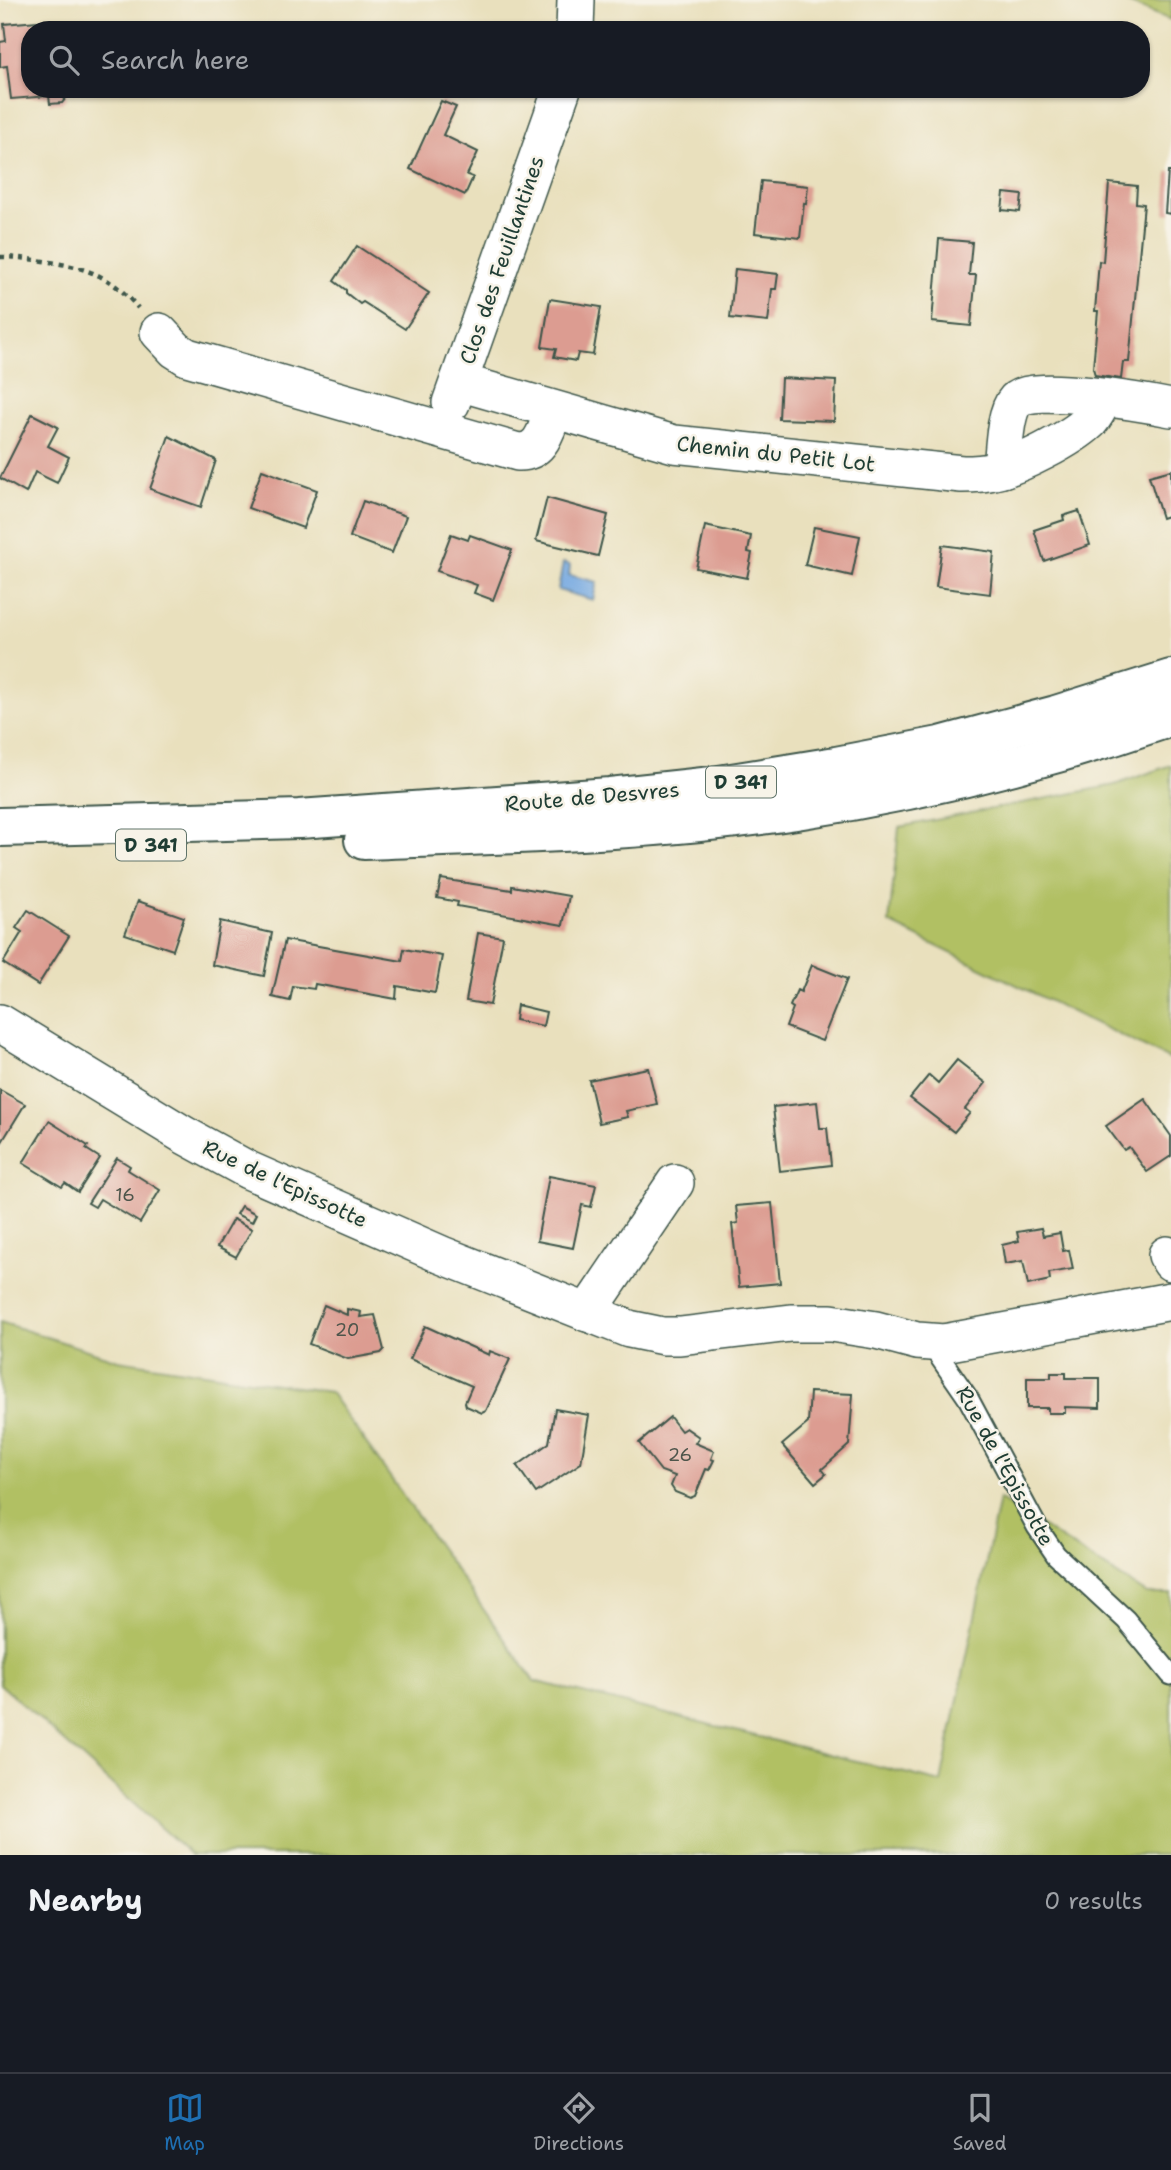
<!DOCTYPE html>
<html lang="en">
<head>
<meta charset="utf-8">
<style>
  body { margin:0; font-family:"Shantell Sans",sans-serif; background:#20242c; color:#f1f3f6 }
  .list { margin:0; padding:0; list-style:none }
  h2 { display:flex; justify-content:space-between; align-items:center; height:91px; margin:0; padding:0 28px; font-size:30px }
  h2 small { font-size:23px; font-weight:400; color:#9ea1a6 }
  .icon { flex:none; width:38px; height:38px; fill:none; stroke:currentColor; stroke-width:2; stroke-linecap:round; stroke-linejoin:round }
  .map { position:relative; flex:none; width:1171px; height:1855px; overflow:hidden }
  .search { position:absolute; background:#171b24; box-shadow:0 2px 5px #0004; left:21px; right:21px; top:21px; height:77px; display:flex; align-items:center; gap:18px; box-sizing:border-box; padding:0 24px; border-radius:28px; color:#9ea1a6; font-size:26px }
  .sheet { height:217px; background:#171b24 }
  nav { display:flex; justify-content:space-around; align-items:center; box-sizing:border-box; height:98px; border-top:2px solid #363941; background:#171b24; font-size:19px; color:#9ea1a6 }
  nav a { display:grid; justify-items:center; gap:4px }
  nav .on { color:#1f6fb2 }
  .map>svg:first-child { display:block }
  .green { fill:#b1c063; stroke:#687e4c; stroke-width:2 }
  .water { fill:#74a8e1; stroke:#4a728a; stroke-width:2 }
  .building { fill:#dc9c91 }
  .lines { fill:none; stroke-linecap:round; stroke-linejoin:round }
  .lane-casing { stroke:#3d5549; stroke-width:23 }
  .street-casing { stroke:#3d5549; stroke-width:40 }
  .primary-casing { stroke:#3d5549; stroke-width:42 }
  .path { stroke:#3d5549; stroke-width:4.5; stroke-dasharray:5 5; stroke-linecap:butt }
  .lane { stroke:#fff; stroke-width:19 }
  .street { stroke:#fff; stroke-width:37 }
  .primary { stroke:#fff; stroke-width:38 }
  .labels { text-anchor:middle; stroke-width:5; stroke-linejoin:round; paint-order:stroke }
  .number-label { font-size:18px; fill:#4e554b }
  .shield { fill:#f7f3e8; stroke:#60746a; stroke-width:2 }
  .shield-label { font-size:19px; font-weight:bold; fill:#1f3d34 }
  .street-label { font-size:21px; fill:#1f3d34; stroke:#f7f3e8 }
</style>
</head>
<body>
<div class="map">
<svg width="1171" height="1855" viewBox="0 0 1171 1855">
  <rect width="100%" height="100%" fill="#f7f3e8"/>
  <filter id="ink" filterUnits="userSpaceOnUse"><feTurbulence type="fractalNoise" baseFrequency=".0143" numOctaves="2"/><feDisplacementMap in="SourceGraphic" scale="14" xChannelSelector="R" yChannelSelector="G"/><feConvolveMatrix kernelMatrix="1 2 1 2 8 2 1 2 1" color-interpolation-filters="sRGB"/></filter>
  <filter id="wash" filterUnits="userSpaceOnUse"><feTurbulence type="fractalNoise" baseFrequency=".00686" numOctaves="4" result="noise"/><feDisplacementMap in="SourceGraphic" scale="28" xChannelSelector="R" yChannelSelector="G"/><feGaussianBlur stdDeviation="1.57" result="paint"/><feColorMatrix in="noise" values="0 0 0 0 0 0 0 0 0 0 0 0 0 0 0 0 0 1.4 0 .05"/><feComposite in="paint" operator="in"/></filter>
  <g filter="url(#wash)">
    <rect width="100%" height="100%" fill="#e9e0bd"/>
    <g class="green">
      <polygon points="1121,0 1171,0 1171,20"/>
      <polygon points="1171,765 1171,1060 889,923 899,827 1115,785"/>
      <polygon points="0,1322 118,1360 330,1392 534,1681 941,1782 999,1499 1147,1594 1171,1594 1171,1855 191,1855 0,1684"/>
    </g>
    <polygon class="water" points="563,563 570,565 569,575 597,582 593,600 558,590"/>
    <g id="blocks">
      <g class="building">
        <polygon points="49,20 50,30 30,30 30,89 65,89 66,98 62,103 50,104 49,96 11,99 7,66 0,67 0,42 6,41 4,24"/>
        <polygon points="441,101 456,107 443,135 478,152 467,175 473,177 465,195 410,169"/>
        <polygon points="1168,172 1171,172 1171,214 1165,213"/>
        <polygon points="761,181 808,186 806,204 804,203 800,238 755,233"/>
        <polygon points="1109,183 1137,186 1136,203 1144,204 1129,362 1123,362 1121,379 1095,375 1093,368 1098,311 1095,311 1099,261 1103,262"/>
        <polygon points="1004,193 1022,195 1020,212 1002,210"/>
        <polygon points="939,239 972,242 969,275 976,275 971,326 932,322"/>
        <polygon points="357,246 429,293 405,329 363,302 360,304 346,293 346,290 334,281"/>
        <polygon points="735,269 778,274 776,289 772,289 768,322 730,318"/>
        <polygon points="550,299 601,307 593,355 578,353 576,361 554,357 556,349 542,347"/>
        <polygon points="781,378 836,381 834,421 779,419"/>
        <polygon points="32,414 58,427 48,446 69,457 57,483 35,472 26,493 0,478"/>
        <polygon points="169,436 216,460 201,507 150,489"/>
        <polygon points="262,470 317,490 303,528 248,508"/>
        <polygon points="1171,470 1171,515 1162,518 1149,476"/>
        <polygon points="547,498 608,515 598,556 536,541"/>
        <polygon points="363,501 406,516 392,553 350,537"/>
        <polygon points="1079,511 1090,545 1044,561 1034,530 1064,520 1063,516"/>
        <polygon points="705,526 751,536 748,552 752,553 747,578 696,568"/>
        <polygon points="814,527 860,536 852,576 805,565"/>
        <polygon points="451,534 468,540 470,535 512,550 493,600 474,593 477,585 437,571"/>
        <polygon points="942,545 994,552 990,594 936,587"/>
        <polygon points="441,879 512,890 512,886 569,896 563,925 457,906 458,902 437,898"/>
        <polygon points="138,901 184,917 173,950 125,934"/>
        <polygon points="28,910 69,936 38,985 3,963 22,932 16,928"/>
        <polygon points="220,921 272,933 264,976 212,965"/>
        <polygon points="478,933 503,937 490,1005 466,1001"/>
        <polygon points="285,940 402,961 404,949 442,956 435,993 397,986 396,999 315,984 314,989 293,986 290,1001 272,997"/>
        <polygon points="812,965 847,979 822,1041 786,1027 793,1008 790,1006 797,990 801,992"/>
        <polygon points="517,1005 546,1012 543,1026 515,1020"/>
        <polygon points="957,1060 986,1083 965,1109 970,1113 954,1132 910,1098 929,1075 938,1083"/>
        <polygon points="648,1068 657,1104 626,1111 628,1117 599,1123 589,1080"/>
        <polygon points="0,1090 25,1104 0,1145"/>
        <polygon points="1145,1099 1171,1136 1171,1156 1147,1172 1129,1147 1124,1150 1106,1126"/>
        <polygon points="817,1102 820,1128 827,1128 831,1165 780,1171 773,1107"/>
        <polygon points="49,1121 88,1146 86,1149 100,1158 78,1192 65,1183 62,1187 23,1163"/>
        <polygon points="117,1158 130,1166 128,1170 160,1190 140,1223 100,1199 95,1207 88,1203"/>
        <polygon points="549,1176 596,1185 591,1207 582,1205 573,1248 537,1241"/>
        <polygon points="772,1203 780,1283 739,1287 732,1224 738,1223 736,1206"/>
        <polygon points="241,1206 256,1214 252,1222 236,1214"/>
        <polygon points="233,1219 252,1229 236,1257 217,1247"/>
        <polygon points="1041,1228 1043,1236 1060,1233 1063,1251 1069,1250 1073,1269 1049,1273 1050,1280 1028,1285 1023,1261 1005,1264 1002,1245 1019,1241 1017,1232"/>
        <polygon points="324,1305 347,1315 347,1309 361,1312 360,1317 375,1315 384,1350 381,1353 348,1359 309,1344"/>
        <polygon points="425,1326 489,1355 490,1351 510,1359 486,1411 482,1413 466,1406 465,1402 472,1386 410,1359"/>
        <polygon points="1051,1373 1066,1373 1066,1378 1100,1378 1100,1408 1065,1407 1065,1413 1048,1413 1048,1408 1027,1408 1027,1378 1051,1378"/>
        <polygon points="810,1392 853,1394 849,1445 822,1469 826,1474 815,1483 782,1445 808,1423"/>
        <polygon points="555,1409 589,1415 581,1463 536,1493 517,1466 549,1443"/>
        <polygon points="670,1417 681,1431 686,1428 699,1437 695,1443 714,1451 711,1459 714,1460 709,1470 706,1469 695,1496 690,1498 675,1492 671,1486 675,1476 661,1471 639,1443"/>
      </g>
    </g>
  </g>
  <g filter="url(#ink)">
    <use href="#blocks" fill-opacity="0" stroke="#3d5549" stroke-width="2"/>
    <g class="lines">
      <defs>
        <polyline id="lane" points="930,1343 968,1398 1037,1527 1056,1555 1126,1620 1171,1675"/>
        <g id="street">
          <polyline points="575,30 576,0"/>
          <path d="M 159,332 L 176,350 L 187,357 L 518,452 C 542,453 546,429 554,410"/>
          <path d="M 459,382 L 674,444 L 962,474 C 973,474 983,474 994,471 C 1019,466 1071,439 1090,421 C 1096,414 1100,406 1104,398"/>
          <polyline points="451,403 562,89"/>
          <path d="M 1002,469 C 1004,452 1004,413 1016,400 C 1031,383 1146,403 1171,408"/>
          <polyline points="0,1023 184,1135 248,1170 442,1255 629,1329 663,1336 680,1336 791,1323 831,1323 876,1330 917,1341 944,1343 1171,1301"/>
          <polyline points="1167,1255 1171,1262"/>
          <polyline points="587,1313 675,1183"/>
        </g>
        <g id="primary">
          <polyline points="0,827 299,819 610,797 713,786 836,766 940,746 1056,715 1171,679"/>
          <path d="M 364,840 C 508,834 653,832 796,810 C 923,791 1050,759 1171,717"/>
        </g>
      </defs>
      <use href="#lane" class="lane-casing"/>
      <use href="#street" class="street-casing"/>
      <use href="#primary" class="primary-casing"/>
      <path class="path" d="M 0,257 C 15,257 29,259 43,261 C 85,267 111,275 138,308"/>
      <use href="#lane" class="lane"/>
      <use href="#street" class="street"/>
      <use href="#primary" class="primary"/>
    </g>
  </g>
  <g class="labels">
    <g class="number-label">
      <text x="125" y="1201">16</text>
      <text x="347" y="1336">20</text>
      <text x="680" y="1461">26</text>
    </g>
    <g class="shield">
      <rect x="706" y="766.5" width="70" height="31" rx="5"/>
      <rect x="116" y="829.5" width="70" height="31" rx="5"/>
    </g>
    <g class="shield-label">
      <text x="741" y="789">D 341</text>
      <text x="151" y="852">D 341</text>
    </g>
    <g class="street-label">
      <text transform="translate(502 260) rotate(-71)" y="7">Clos des Feuillantines</text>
      <text transform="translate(776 454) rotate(6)" y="7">Chemin du Petit Lot</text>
      <text transform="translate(592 797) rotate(-5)" y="7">Route de Desvres</text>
      <text transform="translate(285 1184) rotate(25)" y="7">Rue de l'Epissotte</text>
      <text transform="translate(1005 1466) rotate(61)" y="7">Rue de l'Epissotte</text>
    </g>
  </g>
</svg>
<div class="search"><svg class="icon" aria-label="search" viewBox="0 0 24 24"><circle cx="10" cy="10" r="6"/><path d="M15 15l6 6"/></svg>Search here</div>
</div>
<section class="sheet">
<h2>Nearby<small>0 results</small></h2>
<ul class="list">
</ul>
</section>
<nav>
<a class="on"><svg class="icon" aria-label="map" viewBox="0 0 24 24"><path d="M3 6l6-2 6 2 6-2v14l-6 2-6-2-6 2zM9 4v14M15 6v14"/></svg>Map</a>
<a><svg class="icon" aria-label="directions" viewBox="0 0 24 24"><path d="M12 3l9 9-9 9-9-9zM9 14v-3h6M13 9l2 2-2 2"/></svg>Directions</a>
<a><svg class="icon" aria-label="saved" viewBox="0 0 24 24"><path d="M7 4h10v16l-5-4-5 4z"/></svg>Saved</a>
</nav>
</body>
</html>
